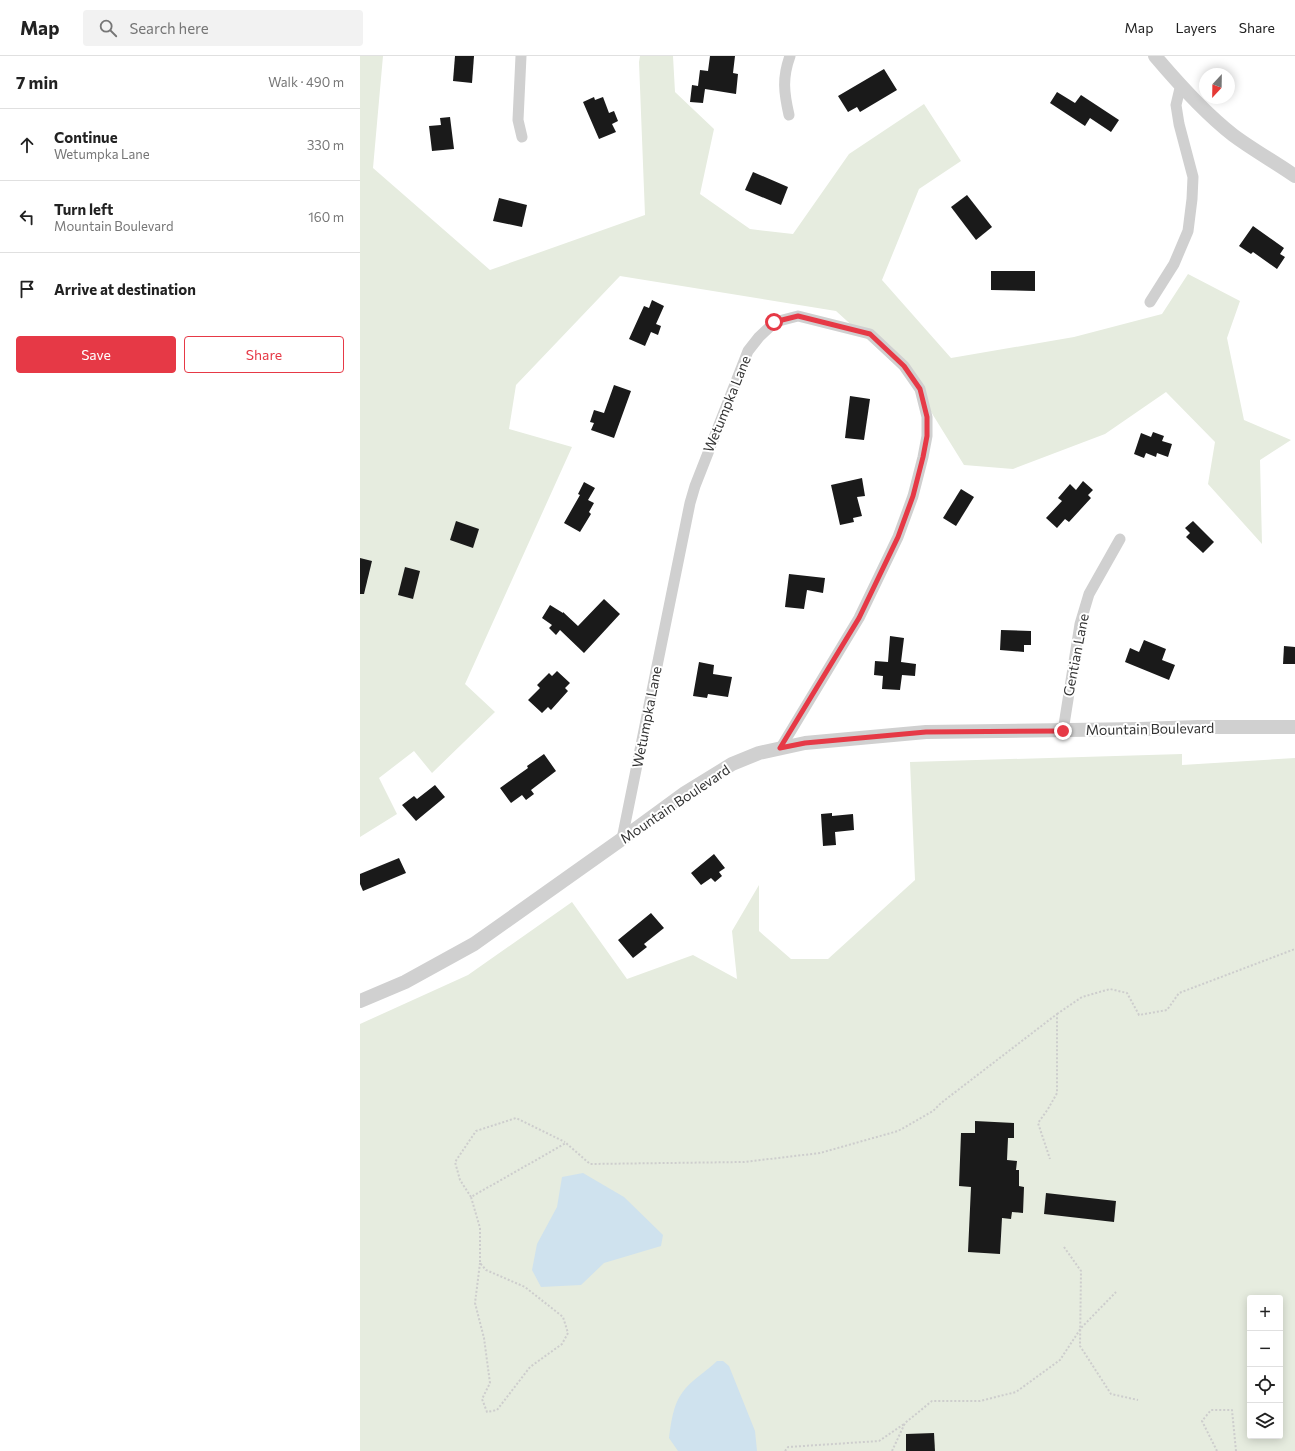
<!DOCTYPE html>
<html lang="en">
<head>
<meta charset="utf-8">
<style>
  body { margin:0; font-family:Commissioner,sans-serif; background:#f2f2f2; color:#222 }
  .controls { position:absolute; right:12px; bottom:12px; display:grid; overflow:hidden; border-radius:4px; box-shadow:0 2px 10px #0003 }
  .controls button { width:36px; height:36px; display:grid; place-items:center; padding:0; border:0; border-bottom:1px solid #e0e0e0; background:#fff; color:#222; font:20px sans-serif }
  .compass { position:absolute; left:839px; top:12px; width:36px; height:36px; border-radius:50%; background:#fff; box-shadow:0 2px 10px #0003; rotate:202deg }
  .stop { position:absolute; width:12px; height:12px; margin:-9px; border:3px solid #e63946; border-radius:50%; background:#fff }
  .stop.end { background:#e63946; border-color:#fff; box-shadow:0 1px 4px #0008 }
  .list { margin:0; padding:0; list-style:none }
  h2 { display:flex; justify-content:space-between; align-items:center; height:52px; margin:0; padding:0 16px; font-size:17px }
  h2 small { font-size:13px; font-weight:400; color:#767676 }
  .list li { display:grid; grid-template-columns:26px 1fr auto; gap:12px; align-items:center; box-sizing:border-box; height:72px; padding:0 16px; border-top:1px solid #e0e0e0 }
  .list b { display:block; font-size:15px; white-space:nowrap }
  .list p { margin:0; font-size:13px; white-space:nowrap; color:#767676 }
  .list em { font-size:13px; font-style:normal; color:#767676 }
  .actions { display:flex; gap:8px; padding:12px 16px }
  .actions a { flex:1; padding:9px 0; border:1px solid #e63946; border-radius:4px; text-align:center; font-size:14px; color:#e63946 }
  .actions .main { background:#e63946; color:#fff }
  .icon { flex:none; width:22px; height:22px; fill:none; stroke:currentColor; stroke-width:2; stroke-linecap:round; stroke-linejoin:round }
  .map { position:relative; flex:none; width:935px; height:1395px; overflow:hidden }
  header { display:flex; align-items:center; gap:24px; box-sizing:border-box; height:56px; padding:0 20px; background:#fff; border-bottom:1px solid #e0e0e0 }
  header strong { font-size:19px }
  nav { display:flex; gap:22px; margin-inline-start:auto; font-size:14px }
  .search { width:280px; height:36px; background:#f2f2f2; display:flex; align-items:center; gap:10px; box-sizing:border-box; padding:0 14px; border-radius:4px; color:#767676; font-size:15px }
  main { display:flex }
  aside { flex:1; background:#fff }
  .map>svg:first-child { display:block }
  .green { fill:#e6ecdf; fill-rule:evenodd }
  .water { fill:#cfe2ee }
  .building { fill:#1a1a1a }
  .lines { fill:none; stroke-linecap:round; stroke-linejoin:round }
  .path { stroke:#cdcdcd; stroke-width:2; stroke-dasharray:2 2; stroke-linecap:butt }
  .minor { stroke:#d0d0d0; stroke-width:11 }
  .tertiary { stroke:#d0d0d0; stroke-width:14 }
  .route { stroke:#e63946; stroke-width:5 }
  .labels { text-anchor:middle; stroke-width:4; stroke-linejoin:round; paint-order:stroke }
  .street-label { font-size:14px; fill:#333; stroke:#fff }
</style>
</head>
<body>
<header>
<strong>Map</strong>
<div class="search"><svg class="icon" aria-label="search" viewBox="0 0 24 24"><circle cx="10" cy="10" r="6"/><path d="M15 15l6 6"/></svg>Search here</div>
<nav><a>Map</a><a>Layers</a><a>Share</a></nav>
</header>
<main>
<aside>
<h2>7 min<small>Walk · 490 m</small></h2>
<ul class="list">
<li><svg class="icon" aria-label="ahead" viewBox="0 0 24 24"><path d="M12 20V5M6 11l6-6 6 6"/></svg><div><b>Continue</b><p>Wetumpka Lane</p></div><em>330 m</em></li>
<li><svg class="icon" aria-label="left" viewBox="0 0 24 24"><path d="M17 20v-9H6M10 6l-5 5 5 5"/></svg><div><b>Turn left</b><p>Mountain Boulevard</p></div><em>160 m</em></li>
<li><svg class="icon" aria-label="arrive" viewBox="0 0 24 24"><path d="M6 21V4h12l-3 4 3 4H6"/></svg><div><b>Arrive at destination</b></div></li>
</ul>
<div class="actions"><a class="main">Save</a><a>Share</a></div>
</aside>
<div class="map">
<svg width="935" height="1395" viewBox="0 0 935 1395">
  <rect width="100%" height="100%" fill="#fff"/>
  <g class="green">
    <polygon points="0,0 23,0 13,112 130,214 285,159 279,6 280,0 313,0 315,36 354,73 340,138 390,173 433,178 489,98 564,48 601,105 559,133 522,224 591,302 714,281 802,258 828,218 880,245 867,282 884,364 931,384 900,404 902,488 848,428 855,386 806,336 745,378 653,413 604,409 550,322 476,255 260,220 156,329 149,373 212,391 105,628 135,656 72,717 54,695 19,722 37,758 0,781"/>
    <path d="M 822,698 L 822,709 L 935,702 L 935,1395 L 0,1395 L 0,968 L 108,919 L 212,846 L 267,923 L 333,899 L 377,923 L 372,875 L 399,829 L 399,875 L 431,903 L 468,903 L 555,824 L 550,706 ZM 890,1242 L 920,1242 L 920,1380 L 890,1380 Z"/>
  </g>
  <g class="water">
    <polygon points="223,1117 264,1141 303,1179 301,1190 244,1207 221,1229 181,1231 172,1214 177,1188 197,1151 202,1121"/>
    <path d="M 357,1305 L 363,1305 L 369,1310 L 395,1375 L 397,1395 L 318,1395 L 309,1382 C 311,1367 313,1349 322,1337 C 331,1324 346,1316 357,1305 Z"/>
  </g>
  <g class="building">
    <polygon points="95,0 114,0 112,27 93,25"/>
    <polygon points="350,0 375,0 373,17 378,18 376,38 345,33 343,47 330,46 332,29 338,30 340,14 348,15"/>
    <polygon points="524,13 537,34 500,56 497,51 488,56 478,40"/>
    <polygon points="697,36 715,47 721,39 759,64 751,76 730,62 725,70 690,47"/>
    <polygon points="234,41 235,44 243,41 249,57 254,55 258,65 252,68 256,76 239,83 223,46"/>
    <polygon points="90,61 94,93 72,95 69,70 81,69 80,62"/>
    <polygon points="393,116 428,131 421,149 385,134"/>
    <polygon points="607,139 632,171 616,184 591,151"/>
    <polygon points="139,142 167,149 162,171 133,165"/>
    <polygon points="893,170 924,192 920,198 925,201 917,213 893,196 891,198 879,190"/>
    <polygon points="631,215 675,215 675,235 631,234"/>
    <polygon points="292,244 304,250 296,268 301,270 298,279 291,276 285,290 269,283 284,250 289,252"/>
    <polygon points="254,329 271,335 254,382 231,374 234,367 230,366 234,354 244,357"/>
    <polygon points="490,340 510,343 504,384 485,382"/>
    <polygon points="793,376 804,380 802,385 812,388 808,401 797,397 796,401 786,397 784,402 774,398 781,377 791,381"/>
    <polygon points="502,422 505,440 497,441 502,460 493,462 494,466 480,469 471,429"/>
    <polygon points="723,425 733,434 728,439 731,442 709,466 705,463 697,472 686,462 702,445 698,442 710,428 716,434"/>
    <polygon points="224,426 235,432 228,444 234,447 229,456 231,458 220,476 204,467 220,439 218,438"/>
    <polygon points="601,433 614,441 596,470 583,462"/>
    <polygon points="96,465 119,473 113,492 90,484"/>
    <polygon points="833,465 854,486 843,497 826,481 830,477 825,472"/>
    <polygon points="0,502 12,505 4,538 0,538"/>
    <polygon points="45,511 60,515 53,543 38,539"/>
    <polygon points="429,518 465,522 463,537 447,534 444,553 425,551"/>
    <polygon points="244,543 260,558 224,597 200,574 196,579 189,572 192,569 182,562 190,549 203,557 203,556 218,570"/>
    <polygon points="641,574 671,575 671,589 664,589 664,596 640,594"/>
    <polygon points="530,580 544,582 541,606 556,608 555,620 542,619 540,634 522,633 523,620 514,619 515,605 528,606"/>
    <polygon points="784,584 806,593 802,604 815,609 809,624 765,606 770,592 779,596"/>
    <polygon points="924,590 935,591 935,608 923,608"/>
    <polygon points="339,606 354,609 353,618 372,621 368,641 348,638 347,642 333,640"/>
    <polygon points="197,615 210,627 205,632 208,635 191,654 188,651 182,657 168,644 180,632 177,629 189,617 192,620"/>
    <polygon points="184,698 196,715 171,734 174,738 166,744 162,739 151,747 140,732 168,712 167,710"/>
    <polygon points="75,729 85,741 56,765 42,749 54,740 57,743"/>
    <polygon points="472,757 472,760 493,758 494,774 475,776 476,789 463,790 461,758"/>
    <polygon points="354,798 365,812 359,816 362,820 355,826 351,822 341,829 331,817"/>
    <polygon points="39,802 46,817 3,835 0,828 0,818"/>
    <polygon points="291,857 304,872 284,888 287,891 273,902 258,884"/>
    <polygon points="615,1065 654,1067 654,1082 648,1082 647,1104 657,1105 656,1114 659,1114 659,1130 664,1131 663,1157 652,1156 651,1163 642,1162 640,1198 608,1196 611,1131 599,1130 601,1077 615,1077"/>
    <polygon points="686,1137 756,1145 754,1166 684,1158"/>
    <polygon points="574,1377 575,1395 546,1395 546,1378"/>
  </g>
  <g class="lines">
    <g class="path">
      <polyline points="697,958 722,941 750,933 767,937 779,959 807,954 819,937 935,893"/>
      <polyline points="111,1141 100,1124 95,1106 116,1075 156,1062 205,1086"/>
      <polyline points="704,1191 721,1215 720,1290 751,1338 778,1344"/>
      <polyline points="120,1207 115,1247 124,1282 130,1327 122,1343 127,1356 137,1354 170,1311 202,1288 208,1277 203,1261 165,1231 126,1214 120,1207 120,1172 111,1141 206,1087 230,1108 384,1106 460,1097 538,1075 573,1055 581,1047 697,958 697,1037 688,1053 678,1067 690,1103"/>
      <polyline points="425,1395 428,1391 519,1385 544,1368"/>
      <polyline points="532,1395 545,1367 572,1345 620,1345 656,1336 700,1304 721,1272 756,1236"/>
      <polyline points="857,1395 842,1365 851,1354 872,1354 876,1395"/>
    </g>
    <g class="minor">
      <polyline points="161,0 158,64 162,81"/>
      <path d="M 429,59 C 424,37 422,22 430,0"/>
      <polyline points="790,246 814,208 828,175 832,143 833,121 819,68 816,49 821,28"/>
      <polyline points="703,675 720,568 729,538 760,483"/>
      <polyline points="262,783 330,447 335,430 388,295 399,281 415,266 438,260 510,278 544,310 560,333 567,361 567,380 563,401 553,440 538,481 499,562 420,693"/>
    </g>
    <g class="tertiary">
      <path d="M 795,0 C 817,26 846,58 873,79 C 893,94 915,106 935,120"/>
      <polyline points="0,945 45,926 114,888 262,783 325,737 372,708 399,697 445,687 566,676 780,673 838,671 935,671"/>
    </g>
  </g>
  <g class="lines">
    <polyline class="route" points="414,266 438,260 510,278 544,310 560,333 567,361 567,380 563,401 553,440 538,481 499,562 420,692 445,687 566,676 703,675"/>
  </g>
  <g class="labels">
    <g class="street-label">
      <text transform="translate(367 348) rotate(-68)" y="5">Wetumpka Lane</text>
      <text transform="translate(716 599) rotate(-79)" y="5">Gentian Lane</text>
      <text transform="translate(287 661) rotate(-79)" y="5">Wetumpka Lane</text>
      <text transform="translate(790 673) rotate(-1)" y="5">Mountain Boulevard</text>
      <text transform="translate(315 748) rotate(-34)" y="5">Mountain Boulevard</text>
    </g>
  </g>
</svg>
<div class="controls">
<button>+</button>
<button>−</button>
<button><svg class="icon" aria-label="locate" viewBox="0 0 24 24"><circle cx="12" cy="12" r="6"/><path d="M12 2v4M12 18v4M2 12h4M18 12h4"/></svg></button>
<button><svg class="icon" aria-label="layers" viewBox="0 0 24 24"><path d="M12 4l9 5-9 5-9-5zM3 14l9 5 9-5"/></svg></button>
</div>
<svg class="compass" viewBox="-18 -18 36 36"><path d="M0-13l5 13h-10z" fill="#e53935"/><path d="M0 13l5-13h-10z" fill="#767676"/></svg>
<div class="stop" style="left:414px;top:266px"></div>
<div class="stop end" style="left:703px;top:675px"></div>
</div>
</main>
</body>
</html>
